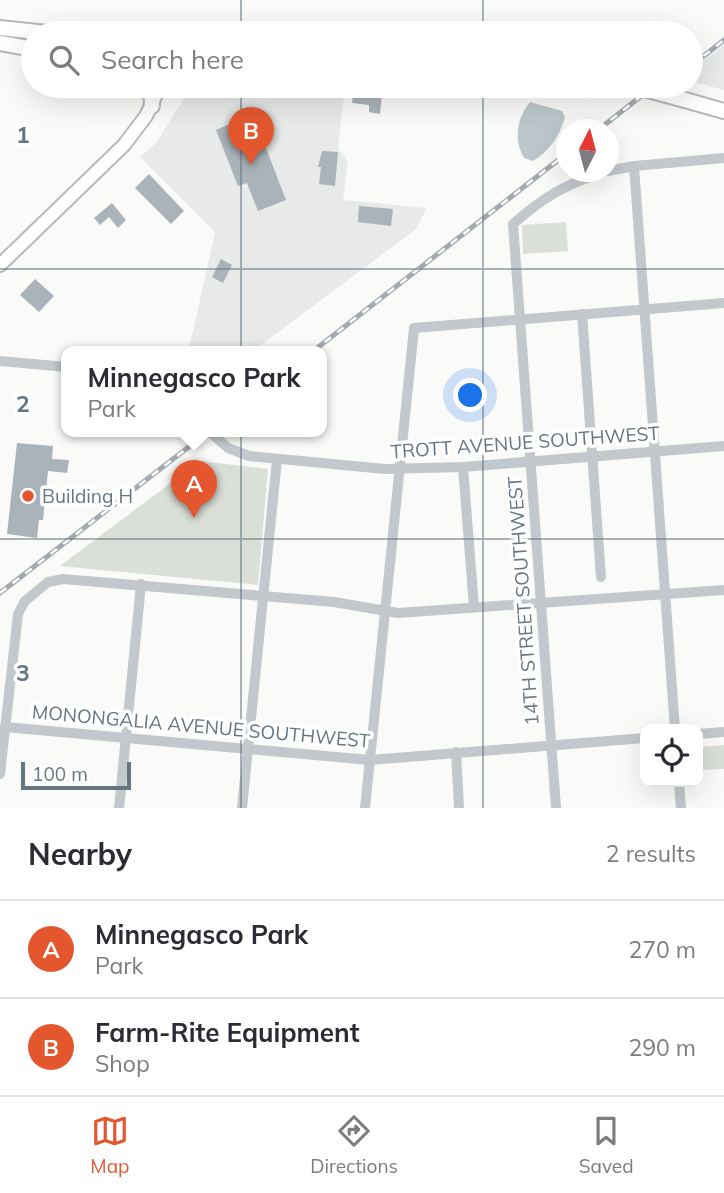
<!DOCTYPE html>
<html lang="en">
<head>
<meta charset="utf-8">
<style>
  body { margin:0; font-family:Mulish,sans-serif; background:#f7f7f7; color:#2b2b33 }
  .controls { position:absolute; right:21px; bottom:21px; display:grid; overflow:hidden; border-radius:14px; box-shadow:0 7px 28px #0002 }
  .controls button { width:63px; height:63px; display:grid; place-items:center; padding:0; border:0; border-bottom:2px solid #e1e1e2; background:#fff; color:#2b2b33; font:35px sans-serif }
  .compass { position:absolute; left:556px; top:119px; width:63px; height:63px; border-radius:50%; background:#fff; box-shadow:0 7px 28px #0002; rotate:6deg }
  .scale { position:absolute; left:21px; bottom:18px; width:110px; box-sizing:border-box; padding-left:7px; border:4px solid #657683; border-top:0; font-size:19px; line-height:24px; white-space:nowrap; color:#657683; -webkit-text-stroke:5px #fff; paint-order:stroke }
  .you { position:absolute; left:471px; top:396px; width:24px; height:24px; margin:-18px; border:5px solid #fff; border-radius:50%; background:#1a73e8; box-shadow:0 0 0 10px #1a73e833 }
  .badge { display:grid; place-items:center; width:46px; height:46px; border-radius:50%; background:#e4572e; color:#fff; font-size:23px; font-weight:700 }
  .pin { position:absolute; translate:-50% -58px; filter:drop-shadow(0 2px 4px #0008) }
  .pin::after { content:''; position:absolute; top:37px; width:24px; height:21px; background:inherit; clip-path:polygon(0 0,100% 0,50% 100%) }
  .popup { position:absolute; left:61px; top:346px; width:266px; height:91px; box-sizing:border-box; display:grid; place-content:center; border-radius:14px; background:#fff; filter:drop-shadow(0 2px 5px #0005); font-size:23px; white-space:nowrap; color:#7c7c81 }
  .popup b { font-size:26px; color:#2b2b33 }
  .popup::after { content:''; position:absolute; left:50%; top:100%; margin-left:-14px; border:14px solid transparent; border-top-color:#fff }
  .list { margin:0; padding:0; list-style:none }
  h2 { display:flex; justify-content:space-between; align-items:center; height:91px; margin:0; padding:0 28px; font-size:30px }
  h2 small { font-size:23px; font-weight:400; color:#7c7c81 }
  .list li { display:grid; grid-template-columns:46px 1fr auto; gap:21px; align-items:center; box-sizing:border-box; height:98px; padding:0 28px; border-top:2px solid #e1e1e2 }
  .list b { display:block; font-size:26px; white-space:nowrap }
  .list p { margin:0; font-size:23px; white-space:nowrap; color:#7c7c81 }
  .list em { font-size:23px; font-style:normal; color:#7c7c81 }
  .icon { flex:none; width:38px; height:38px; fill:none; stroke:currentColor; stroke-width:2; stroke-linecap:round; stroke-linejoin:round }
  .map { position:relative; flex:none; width:724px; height:808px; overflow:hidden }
  .search { position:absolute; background:#fff; box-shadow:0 7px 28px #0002; left:21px; right:21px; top:21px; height:77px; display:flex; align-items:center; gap:18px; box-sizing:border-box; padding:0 24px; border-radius:38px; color:#7c7c81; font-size:26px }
  .sheet { height:287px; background:#fff }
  nav { display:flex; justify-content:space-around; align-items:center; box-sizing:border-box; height:98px; border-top:2px solid #e1e1e2; background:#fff; font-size:19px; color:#7c7c81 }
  nav a { display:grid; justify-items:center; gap:4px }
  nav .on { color:#e4572e }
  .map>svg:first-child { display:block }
  .built { fill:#e8e9e9 }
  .green { fill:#dadfd7 }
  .water { fill:#bbc7cb }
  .building { fill:#aab3b9 }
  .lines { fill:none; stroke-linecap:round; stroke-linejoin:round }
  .major-casing { stroke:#b5babe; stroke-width:16 }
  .highway-casing { stroke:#b4b9bd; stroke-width:18 }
  .minor { stroke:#c3c8cc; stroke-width:10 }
  .major { stroke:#fff; stroke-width:12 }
  .highway { stroke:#fff; stroke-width:14 }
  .rail-casing { stroke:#a2aab0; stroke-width:5 }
  .rail { stroke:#fff; stroke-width:2.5; stroke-dasharray:8; stroke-linecap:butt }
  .highway-bridge-casing { stroke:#b4b9bd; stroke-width:18; stroke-linecap:butt }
  .highway-bridge { stroke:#fff; stroke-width:14 }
  .grid { fill:none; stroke:#657683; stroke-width:2; stroke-opacity:0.55 }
  .poi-dot { fill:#e4572e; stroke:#fff; stroke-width:2.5 }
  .labels { text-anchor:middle; stroke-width:7; stroke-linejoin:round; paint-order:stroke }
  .street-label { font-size:19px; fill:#657683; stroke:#fff }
  .poi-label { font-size:19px; fill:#657683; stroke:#fff; text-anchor:start }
  .grid-label { font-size:23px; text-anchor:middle; font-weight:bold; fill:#657683; stroke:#fff; stroke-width:7; stroke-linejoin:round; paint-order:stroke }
</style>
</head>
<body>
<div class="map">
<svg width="724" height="808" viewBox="0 0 724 808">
  <rect width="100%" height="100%" fill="#fafaf8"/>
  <g class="built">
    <polygon points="724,45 724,90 691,81 691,71"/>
    <polygon points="345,86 338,149 348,161 343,200 427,208 415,230 262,344 242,352 189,349 215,232 140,157 156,143 185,97 198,87"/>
  </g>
  <g class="green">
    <polygon points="566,222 568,251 523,254 522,225"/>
    <polygon points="200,461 268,469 258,585 60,566"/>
    <polygon points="724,745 724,769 702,770 701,747"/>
  </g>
  <path class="water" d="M 530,102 L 562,111 L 565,117 C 560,135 549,152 533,161 L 524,158 C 513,139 517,118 530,102 Z"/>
  <g class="building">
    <polygon points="353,93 382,94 380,114 369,112 369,105 352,103"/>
    <polygon points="239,120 246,124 255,147 264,143 286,200 258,211 247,183 238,186 216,130"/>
    <polygon points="322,151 338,152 335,186 319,184 321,167 318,167"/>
    <polygon points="149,174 184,211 171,224 135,188"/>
    <polygon points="112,203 126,220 118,228 109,217 100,225 94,218"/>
    <polygon points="359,206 393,209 391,226 358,222"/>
    <polygon points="221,259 232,265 223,283 212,277"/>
    <polygon points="35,279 54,296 39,312 20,295"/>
    <polygon points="17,443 53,446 52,459 69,460 67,473 48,471 43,520 39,520 37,538 7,534"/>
  </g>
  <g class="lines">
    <defs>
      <polyline id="major" points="0,265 124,145 146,116 155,97"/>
      <g id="highway">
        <polyline points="0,28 47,33"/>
        <polyline points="0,43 33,49"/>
        <polyline points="151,86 152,106"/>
        <polyline points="685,100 724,111"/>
      </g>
    </defs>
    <use href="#major" class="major-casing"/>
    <use href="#highway" class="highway-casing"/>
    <g class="minor">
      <polyline points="634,166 675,729"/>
      <polyline points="608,171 634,166 724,158"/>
      <polyline points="582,314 601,577"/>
      <polyline points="0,361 66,367"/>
      <polyline points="210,432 228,448 249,456 385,469 463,467 724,446"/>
      <polyline points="463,467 474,607"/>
      <polyline points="5,727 370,760 645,738"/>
      <polyline points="698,734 724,732"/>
      <polyline points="456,752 459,808"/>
      <polyline points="0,774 18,614 25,601 48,582 63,579 334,602 398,613 724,590"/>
      <polyline points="679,782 681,808"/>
      <polyline points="119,808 141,584"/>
      <polyline points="242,808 277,459"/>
      <polyline points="365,808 414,328 724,303"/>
      <path d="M 556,808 L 513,224 C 545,196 564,185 604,172"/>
    </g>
    <use href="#major" class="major"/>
    <use href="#highway" class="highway"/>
    <defs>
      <g id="rail">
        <polyline points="691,66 724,40"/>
        <polyline points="598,130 654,86"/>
        <polyline points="312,352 566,154"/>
        <polyline points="0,593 208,432"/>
      </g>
    </defs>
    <use href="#rail" class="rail-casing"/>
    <use href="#rail" class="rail"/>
    <defs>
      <polyline id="highway-bridge" points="633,86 685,100"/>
    </defs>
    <use href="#highway-bridge" class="highway-bridge-casing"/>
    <use href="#highway-bridge" class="highway-bridge"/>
  </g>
  <path class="grid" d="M 241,0 L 241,33M 483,0 L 483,33M 241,86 L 241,808M 483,86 L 483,808M 0,269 L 724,269M 0,539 L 724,539"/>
  <circle class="poi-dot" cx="28" cy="496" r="7"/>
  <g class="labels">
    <g class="street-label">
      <text transform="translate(525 442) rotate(-4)" y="7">TROTT AVENUE SOUTHWEST</text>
      <text transform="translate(523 601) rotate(-94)" y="7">14TH STREET SOUTHWEST</text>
      <text transform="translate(201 726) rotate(5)" y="7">MONONGALIA AVENUE SOUTHWEST</text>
    </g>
    <g class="poi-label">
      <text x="42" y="503">Building H</text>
    </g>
  </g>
  <g class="grid-label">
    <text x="23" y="143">1</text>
    <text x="23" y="412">2</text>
    <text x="23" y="681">3</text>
  </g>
</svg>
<div class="controls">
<button><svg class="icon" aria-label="locate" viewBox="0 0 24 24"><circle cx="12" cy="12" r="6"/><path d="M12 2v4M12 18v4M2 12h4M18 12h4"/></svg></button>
</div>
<svg class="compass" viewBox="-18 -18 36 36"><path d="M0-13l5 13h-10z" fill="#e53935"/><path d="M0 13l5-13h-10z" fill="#7c7c81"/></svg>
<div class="scale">100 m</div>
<div class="you"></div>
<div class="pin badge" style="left:194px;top:518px">A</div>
<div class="popup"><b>Minnegasco Park</b>Park</div>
<div class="pin badge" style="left:251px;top:165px">B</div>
<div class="search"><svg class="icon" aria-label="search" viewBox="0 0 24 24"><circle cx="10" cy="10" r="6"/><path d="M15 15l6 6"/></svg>Search here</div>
</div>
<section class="sheet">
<h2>Nearby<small>2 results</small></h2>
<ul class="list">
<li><span class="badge">A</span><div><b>Minnegasco Park</b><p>Park</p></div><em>270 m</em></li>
<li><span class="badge">B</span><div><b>Farm-Rite Equipment</b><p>Shop</p></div><em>290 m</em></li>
</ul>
</section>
<nav>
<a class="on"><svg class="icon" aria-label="map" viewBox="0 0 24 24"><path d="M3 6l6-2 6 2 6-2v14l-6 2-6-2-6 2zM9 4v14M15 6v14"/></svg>Map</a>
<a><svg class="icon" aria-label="directions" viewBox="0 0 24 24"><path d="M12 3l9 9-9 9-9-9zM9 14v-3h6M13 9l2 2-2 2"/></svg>Directions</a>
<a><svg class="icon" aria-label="saved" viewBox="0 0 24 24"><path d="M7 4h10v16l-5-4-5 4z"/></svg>Saved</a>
</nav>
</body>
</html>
